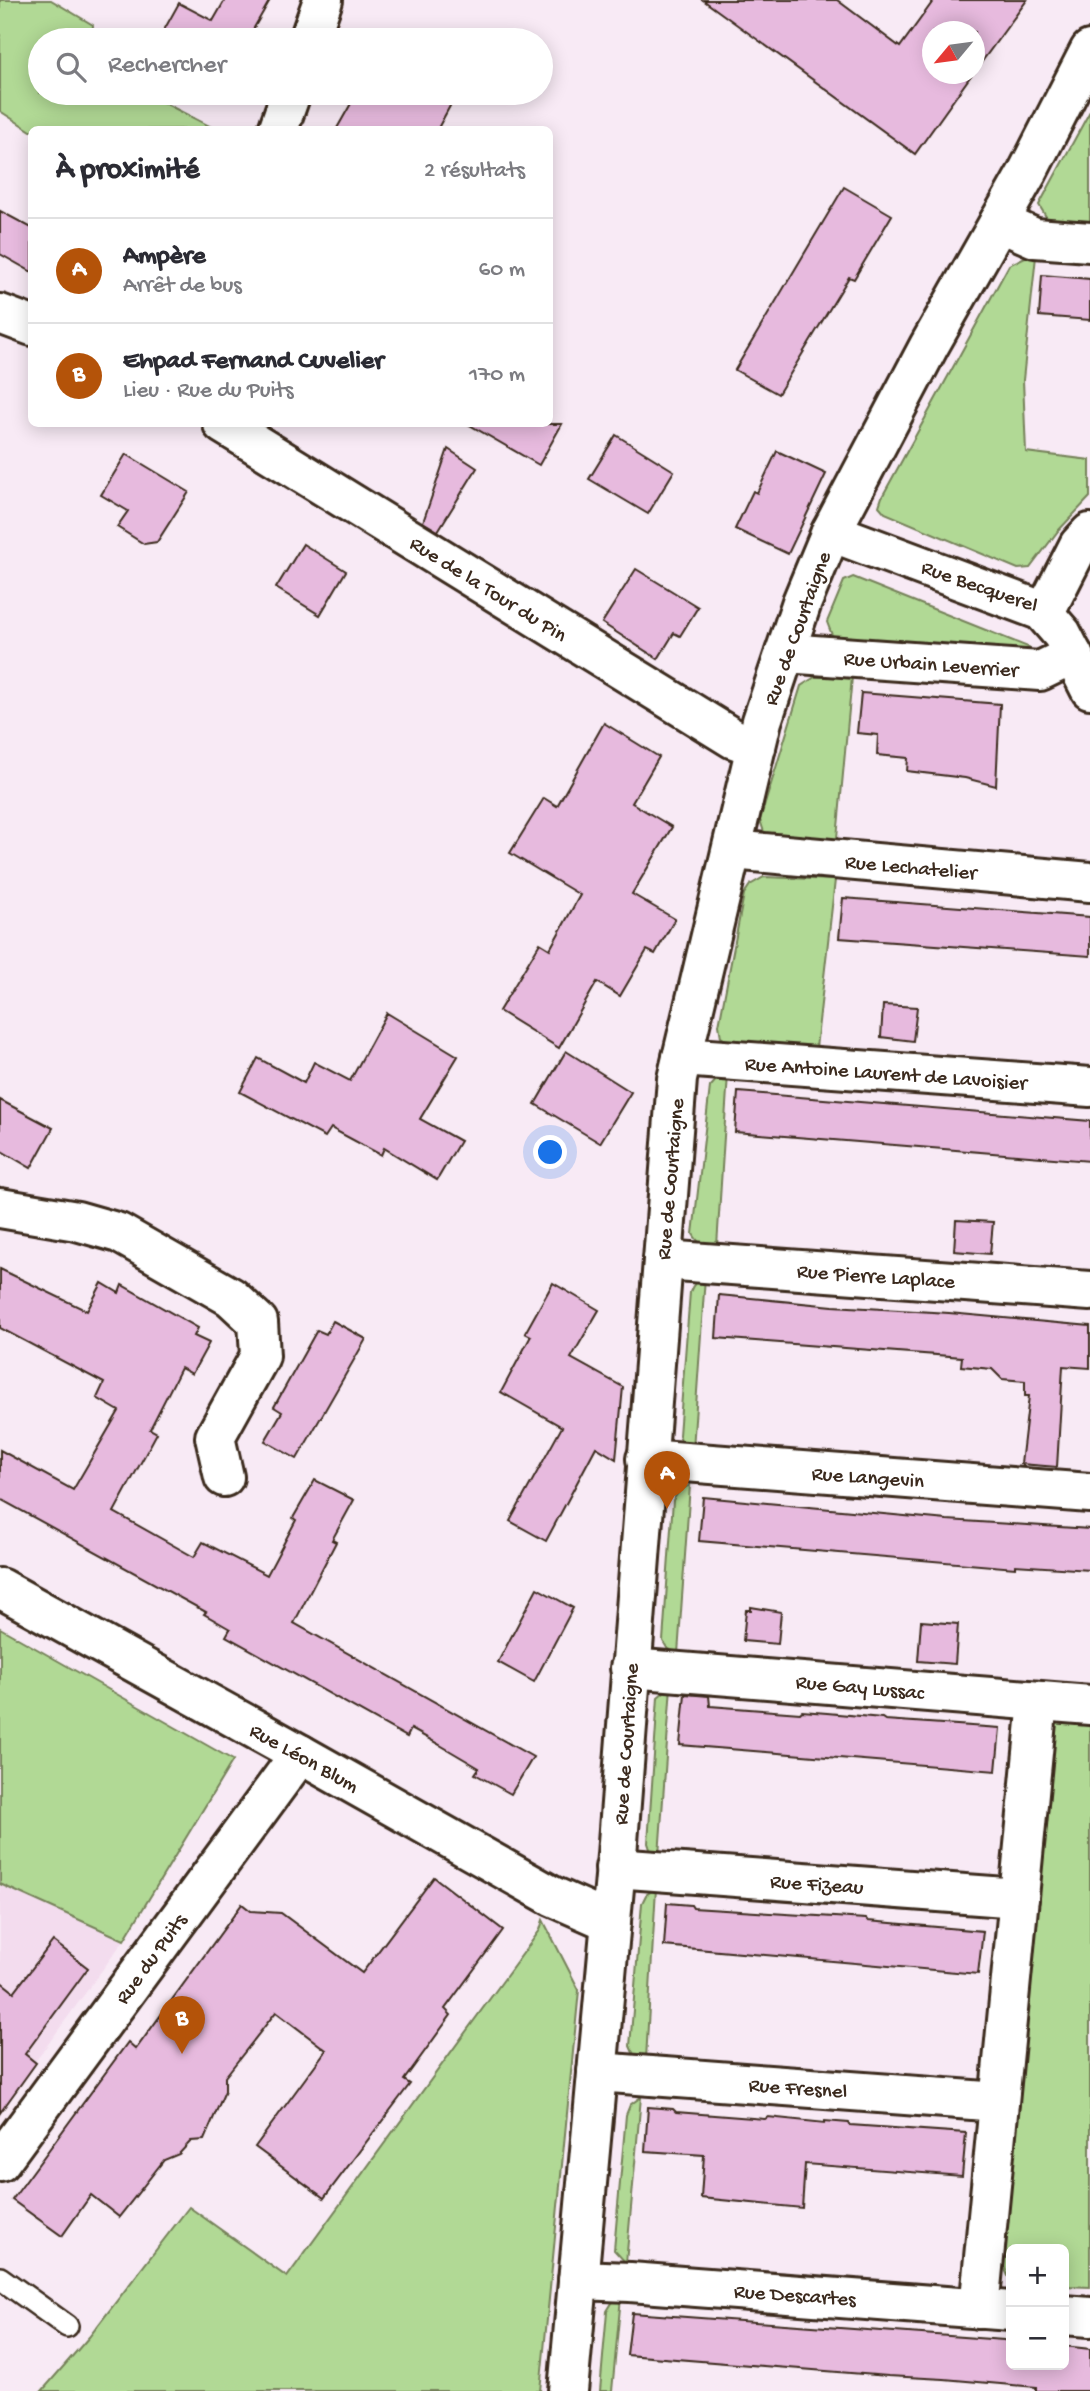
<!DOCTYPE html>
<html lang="fr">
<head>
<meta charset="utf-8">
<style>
  body { margin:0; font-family:"Gochi Hand",sans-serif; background:#f7f7f7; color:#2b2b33 }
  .controls { position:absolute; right:21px; bottom:21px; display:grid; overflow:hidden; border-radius:10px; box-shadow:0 4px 18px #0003 }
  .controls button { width:63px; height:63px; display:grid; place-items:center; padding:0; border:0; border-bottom:2px solid #e1e1e2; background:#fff; color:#2b2b33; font:35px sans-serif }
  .compass { position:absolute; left:922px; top:21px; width:63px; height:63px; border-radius:50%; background:#fff; box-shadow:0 4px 18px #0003; rotate:241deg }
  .you { position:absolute; left:551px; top:1153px; width:24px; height:24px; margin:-18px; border:5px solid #fff; border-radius:50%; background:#1a73e8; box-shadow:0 0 0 10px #1a73e833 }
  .badge { display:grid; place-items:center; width:46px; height:46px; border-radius:50%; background:#b45309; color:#fff; font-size:23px; font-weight:700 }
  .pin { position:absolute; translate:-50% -58px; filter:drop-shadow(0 2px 4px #0008) }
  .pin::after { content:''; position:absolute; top:37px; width:24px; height:21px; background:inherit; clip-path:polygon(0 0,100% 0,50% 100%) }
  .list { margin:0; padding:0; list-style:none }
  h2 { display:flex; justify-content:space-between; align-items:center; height:91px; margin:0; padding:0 28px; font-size:30px }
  h2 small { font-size:23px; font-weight:400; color:#7c7c81 }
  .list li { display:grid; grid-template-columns:46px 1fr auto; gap:21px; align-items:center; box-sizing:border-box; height:105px; padding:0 28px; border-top:2px solid #e1e1e2 }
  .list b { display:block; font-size:26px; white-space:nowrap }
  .list p { margin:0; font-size:23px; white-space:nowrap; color:#7c7c81 }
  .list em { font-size:23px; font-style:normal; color:#7c7c81 }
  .icon { flex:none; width:38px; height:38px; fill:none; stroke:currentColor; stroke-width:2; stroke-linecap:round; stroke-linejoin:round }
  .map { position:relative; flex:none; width:1090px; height:2391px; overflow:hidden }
  .search { position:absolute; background:#fff; box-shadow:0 4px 18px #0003; left:28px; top:28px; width:525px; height:77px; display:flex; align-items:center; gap:18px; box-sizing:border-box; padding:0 24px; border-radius:38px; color:#7c7c81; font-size:26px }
  .panel { position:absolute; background:#fff; box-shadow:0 4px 18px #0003; left:28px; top:126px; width:525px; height:301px; border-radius:10px }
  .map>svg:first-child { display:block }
  .built { fill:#f3dcee }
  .green { fill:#b1d995; stroke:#76825a; stroke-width:2 }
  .building { fill:#e7bade; stroke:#3b2a1e; stroke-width:2 }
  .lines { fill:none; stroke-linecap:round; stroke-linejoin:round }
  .lane-casing { stroke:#3b2a1e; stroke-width:26 }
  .street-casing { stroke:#3b2a1e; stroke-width:44 }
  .secondary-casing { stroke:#3b2a1e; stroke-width:44 }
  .lane { stroke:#fff; stroke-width:21 }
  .street { stroke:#fff; stroke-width:38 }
  .secondary { stroke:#fff; stroke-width:38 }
  .labels { text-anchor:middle; stroke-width:5; stroke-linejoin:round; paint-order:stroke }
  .street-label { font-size:21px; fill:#3b2a1e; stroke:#fff }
</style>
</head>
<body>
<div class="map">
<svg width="1090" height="2391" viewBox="0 0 1090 2391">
  <rect width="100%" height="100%" fill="#f8eaf5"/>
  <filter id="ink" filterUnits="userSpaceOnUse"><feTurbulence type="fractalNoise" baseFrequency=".0143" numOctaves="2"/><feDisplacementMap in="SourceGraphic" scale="14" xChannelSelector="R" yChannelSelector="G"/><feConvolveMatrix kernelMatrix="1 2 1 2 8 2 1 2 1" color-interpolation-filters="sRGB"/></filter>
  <g filter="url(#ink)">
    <polygon class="built" points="0,1884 124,1940 0,2110"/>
    <g class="green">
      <polygon points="0,0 51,0 93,25 92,40 40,40 40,93 145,93 215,129 31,131 0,111"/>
      <polygon points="1090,111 1090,230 1048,220 1039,205"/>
      <polygon points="1027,256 1036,256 1023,380 1026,452 1090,460 1090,497 1058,531 1030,568 1018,569 885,513 879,506 882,497 1009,265"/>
      <polygon points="853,577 1028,647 1033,653 840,641 832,635 827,622 844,581"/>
      <polygon points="815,677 852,677 836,849 775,844 764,832 760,820 801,686"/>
      <polygon points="764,877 835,880 816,1048 730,1043 721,1037 719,1025 744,894 750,885"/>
      <path d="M 728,1074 L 717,1246 C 705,1246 699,1245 693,1234 L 710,1087 L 718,1078 Z"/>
      <path d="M 705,1277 L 693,1449 L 682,1442 L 679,1435 L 690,1292 C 693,1284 697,1279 705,1277 Z"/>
      <polygon points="690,1485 678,1654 667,1648 663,1641 673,1500 680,1490"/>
      <polygon points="0,1628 233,1760 124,1940 0,1884"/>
      <polygon points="671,1686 659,1856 650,1849 648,1843 658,1697"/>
      <polygon points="1058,1716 1090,1717 1090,2287 1064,2286 1064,2249 1011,2249 1011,2278 1008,2276 1002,2262 1042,1737"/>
      <polygon points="656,1888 646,2059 634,2055 630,2046 642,1903 646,1895"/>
      <polygon points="543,1920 579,1990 540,2391 42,2391 89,2337 189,2207 287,2277 540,1930"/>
      <polygon points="641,2097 626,2263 614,2250 626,2115 630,2105"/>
      <polygon points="621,2297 612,2391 600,2391 607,2311 612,2303"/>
    </g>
    <g class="building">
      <polygon points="225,0 270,0 247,40 182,40 164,30 179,3 213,21"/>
      <polygon points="703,0 837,0 900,47 934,0 1027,0 975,71 975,32 933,32 933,74 972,74 915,154"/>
      <polygon points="357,93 457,93 437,130 336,130"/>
      <polygon points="844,187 892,215 854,279 849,277 778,394 735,370"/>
      <polygon points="0,211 32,228 32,272 0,254"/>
      <polygon points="1042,275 1090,279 1090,320 1039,316"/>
      <polygon points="468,424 562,424 539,465"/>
      <polygon points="616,435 674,471 648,514 589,479"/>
      <polygon points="448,449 477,468 438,531 423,522"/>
      <polygon points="777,451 826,474 788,554 735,529 753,491 757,493"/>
      <polygon points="126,454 189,492 157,542 144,544 117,527 128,511 101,495"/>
      <polygon points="303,544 346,571 320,615 276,588"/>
      <polygon points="636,569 698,607 680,636 674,633 658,659 602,623"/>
      <polygon points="861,693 1000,704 996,786 965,778 907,771 908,758 877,755 878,735 857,733"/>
      <polygon points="604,723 659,757 632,803 672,827 632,894 675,919 655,954 647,950 620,996 597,982 559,1048 499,1011 540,943 550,949 580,895 510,853 544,798 557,806"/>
      <polygon points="843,898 1090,917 1090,956 839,938"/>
      <polygon points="883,1005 917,1007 913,1041 881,1037"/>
      <polygon points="387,1013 458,1056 420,1119 460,1141 437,1180 384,1148 381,1155 331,1128 325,1137 240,1092 258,1058 304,1083 314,1062 350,1081"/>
      <polygon points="566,1051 631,1092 600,1143 535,1104"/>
      <polygon points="738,1092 1090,1121 1090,1161 735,1132"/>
      <polygon points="0,1100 53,1128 31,1168 0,1150"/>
      <polygon points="956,1220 993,1222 990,1254 954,1251"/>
      <polygon points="0,1269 87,1311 102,1283 119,1293 122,1285 198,1328 194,1336 209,1343 192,1374 181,1368 150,1429 157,1433 114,1512 194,1557 203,1542 267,1575 296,1520 293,1518 315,1480 354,1500 332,1540 336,1542 294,1623 533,1757 511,1794 475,1774 479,1768 440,1745 411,1729 407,1737 226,1636 230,1629 204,1614 206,1612 0,1499 0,1450 73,1490 119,1411 97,1398 104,1383 0,1328"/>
      <polygon points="553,1283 599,1310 571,1358 623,1387 616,1459 596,1447 546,1541 510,1521 562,1427 501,1392 531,1336 525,1333"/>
      <polygon points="719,1295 833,1306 949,1313 1090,1326 1090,1368 1063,1366 1057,1467 1021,1464 1029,1396 1025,1396 1025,1381 1002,1379 992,1369 961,1366 962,1357 716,1338"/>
      <polygon points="333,1321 366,1339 297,1459 265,1441 282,1412 274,1407 317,1330 326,1334"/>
      <polygon points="703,1497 947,1520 1090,1529 1090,1570 1015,1565 1015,1568 699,1541"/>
      <polygon points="537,1588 573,1608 534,1682 498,1662"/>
      <polygon points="751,1607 781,1612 778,1644 743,1641 746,1610 751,1610"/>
      <polygon points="921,1621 958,1624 955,1664 918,1661"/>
      <polygon points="685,1694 709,1696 710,1706 800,1713 802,1711 827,1713 882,1718 885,1720 1000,1728 996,1771 680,1745"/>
      <polygon points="434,1877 503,1930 445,2009 451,2015 404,2080 410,2084 324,2198 255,2147 326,2050 276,2012 225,2077 225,2091 204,2140 191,2141 179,2154 164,2160 119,2217 91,2195 62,2236 12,2200 128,2042 136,2049 242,1904 251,1911 281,1913 362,1973"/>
      <polygon points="667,1903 691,1905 693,1908 866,1919 868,1921 983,1931 978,1974 664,1946"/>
      <polygon points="53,1941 88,1968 25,2054 36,2063 0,2113 0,1981 14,1992"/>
      <polygon points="648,2107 673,2109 676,2112 765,2119 768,2117 825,2123 825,2121 849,2123 850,2125 966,2133 962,2176 805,2164 802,2208 701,2198 704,2155 645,2151"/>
      <polygon points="632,2313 1004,2340 1011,2343 1011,2365 1064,2365 1064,2346 1090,2349 1090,2391 1036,2391 1036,2387 944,2379 888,2376 627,2355"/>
    </g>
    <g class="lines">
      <defs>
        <polyline id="lane" points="0,2278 67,2326"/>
        <g id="street">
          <polyline points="309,40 323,0"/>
          <polyline points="278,130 291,93"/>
          <polyline points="999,222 1035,238 1090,242"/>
          <polyline points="0,314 32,326"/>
          <polyline points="223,424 734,739 756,747"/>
          <polyline points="831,532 1042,611 1062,634 1090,689"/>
          <polyline points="1042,611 1049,604 1079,545 1090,533"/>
          <polyline points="785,653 1040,671 1073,655"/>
          <polyline points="732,850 1090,882"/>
          <polyline points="682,1057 1090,1087"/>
          <polyline points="0,1208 77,1221 119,1233 231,1297 258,1322 260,1356 215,1437 224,1477"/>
          <polyline points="663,1260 1090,1291"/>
          <polyline points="646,1459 1090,1493"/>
          <polyline points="0,1588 300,1754 552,1896 611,1922"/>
          <polyline points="630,1668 1090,1705"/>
          <polyline points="615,1868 1019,1898"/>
          <polyline points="597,2072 999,2102"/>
          <polyline points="0,2162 300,1754"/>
          <polyline points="578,2280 630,2282 1011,2311"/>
          <polyline points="979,2309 1038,1701"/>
          <polyline points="1064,2315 1090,2317"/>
        </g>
        <polyline id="secondary" points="568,2391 617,1855 677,1079 762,721 802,602 831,532 929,346 1027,173 1090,50"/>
      </defs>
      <use href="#lane" class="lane-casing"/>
      <use href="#street" class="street-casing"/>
      <use href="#secondary" class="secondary-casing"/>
      <use href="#lane" class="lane"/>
      <use href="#street" class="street"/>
      <use href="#secondary" class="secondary"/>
    </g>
  </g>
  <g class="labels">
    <g class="street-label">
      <text transform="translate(980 585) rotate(19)" y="7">Rue Becquerel</text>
      <text transform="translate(489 588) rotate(32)" y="7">Rue de la Tour du Pin</text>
      <text transform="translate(796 628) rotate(-70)" y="7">Rue de Courtaigne</text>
      <text transform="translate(931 663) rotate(4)" y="7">Rue Urbain Leverrier</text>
      <text transform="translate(911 866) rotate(5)" y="7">Rue Lechatelier</text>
      <text transform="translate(886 1072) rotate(4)" y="7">Rue Antoine Laurent de Lavoisier</text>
      <text transform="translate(669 1179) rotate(-85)" y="7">Rue de Courtaigne</text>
      <text transform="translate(876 1275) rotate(4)" y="7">Rue Pierre Laplace</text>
      <text transform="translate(868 1476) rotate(4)" y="7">Rue Langevin</text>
      <text transform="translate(860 1686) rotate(5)" y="7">Rue Gay Lussac</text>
      <text transform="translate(625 1744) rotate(-86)" y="7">Rue de Courtaigne</text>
      <text transform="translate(305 1757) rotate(29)" y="7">Rue Léon Blum</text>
      <text transform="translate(817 1883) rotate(4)" y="7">Rue Fizeau</text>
      <text transform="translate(150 1958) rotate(-54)" y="7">Rue du Puits</text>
      <text transform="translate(798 2087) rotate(4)" y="7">Rue Fresnel</text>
      <text transform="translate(795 2294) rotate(4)" y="7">Rue Descartes</text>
    </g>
  </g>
</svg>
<div class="controls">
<button>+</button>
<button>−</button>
</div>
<svg class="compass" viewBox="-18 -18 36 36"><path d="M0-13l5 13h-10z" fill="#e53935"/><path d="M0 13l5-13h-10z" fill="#7c7c81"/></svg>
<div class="you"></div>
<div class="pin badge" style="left:667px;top:1509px">A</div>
<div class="pin badge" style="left:182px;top:2054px">B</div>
<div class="search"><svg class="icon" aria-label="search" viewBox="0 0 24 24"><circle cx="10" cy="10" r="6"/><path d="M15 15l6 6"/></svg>Rechercher</div>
<section class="panel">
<h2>À proximité<small>2 résultats</small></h2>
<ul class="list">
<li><span class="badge">A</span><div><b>Ampère</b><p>Arrêt de bus</p></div><em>60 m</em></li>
<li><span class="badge">B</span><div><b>Ehpad Fernand Cuvelier</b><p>Lieu · Rue du Puits</p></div><em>170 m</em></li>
</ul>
</section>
</div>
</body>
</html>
